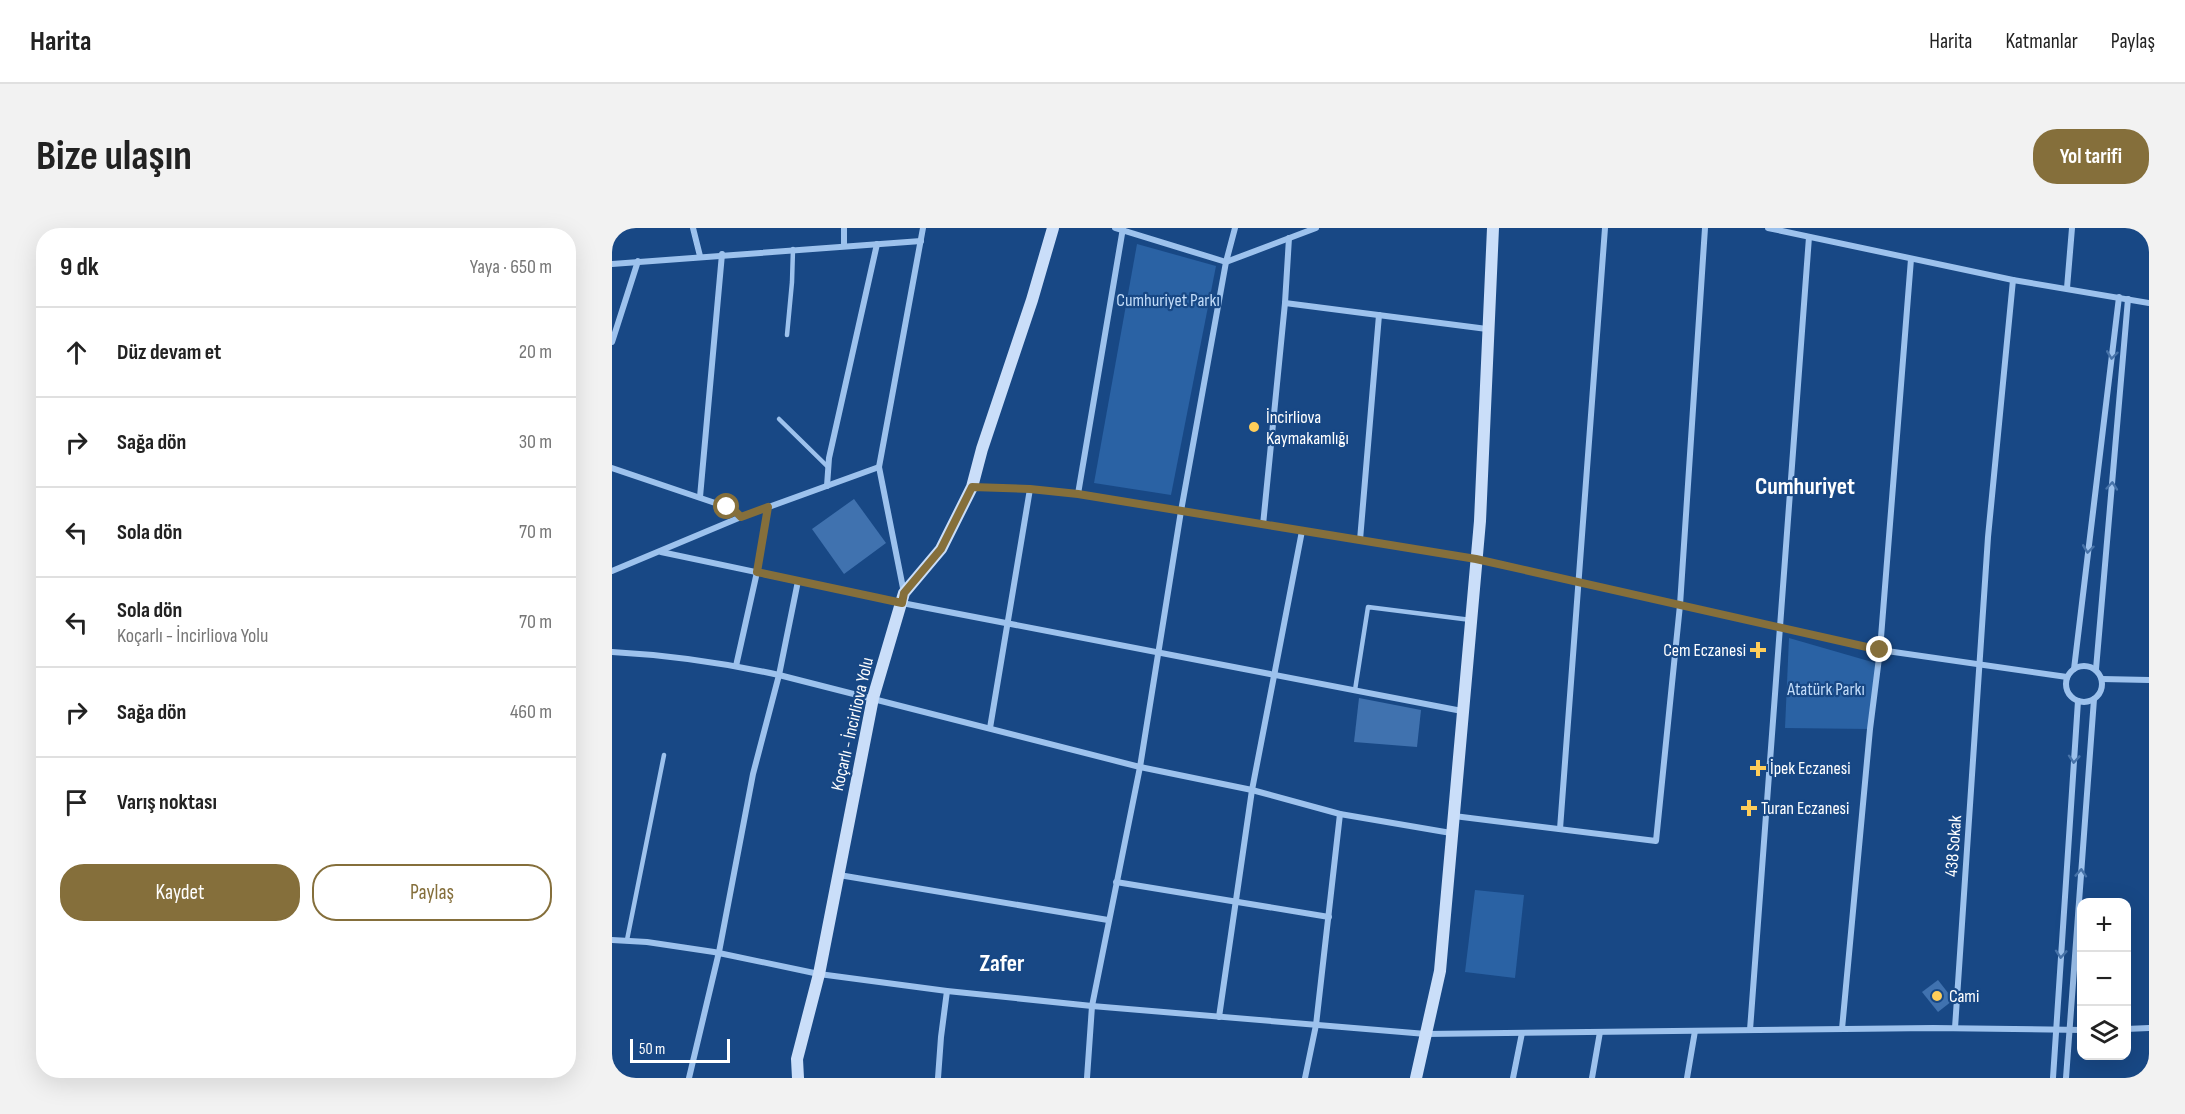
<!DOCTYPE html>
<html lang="tr">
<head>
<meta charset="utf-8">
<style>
  body { margin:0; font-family:"Sofia Sans Condensed",sans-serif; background:#f2f2f2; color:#222 }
  .controls { position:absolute; right:18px; bottom:18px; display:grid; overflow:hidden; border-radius:12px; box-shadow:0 6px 24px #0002 }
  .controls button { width:54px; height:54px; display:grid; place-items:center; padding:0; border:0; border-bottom:2px solid #e0e0e0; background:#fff; color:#222; font:30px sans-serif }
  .scale { position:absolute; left:18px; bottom:15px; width:100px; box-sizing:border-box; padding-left:6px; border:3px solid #fff; border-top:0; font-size:16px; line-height:21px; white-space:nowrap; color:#fff; -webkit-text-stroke:4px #184885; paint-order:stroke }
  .stop { position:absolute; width:18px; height:18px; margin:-14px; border:4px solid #856f3b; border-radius:50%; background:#fff }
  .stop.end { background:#856f3b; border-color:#fff; box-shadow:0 2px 6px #0008 }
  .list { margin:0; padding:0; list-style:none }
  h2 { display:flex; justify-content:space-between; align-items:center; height:78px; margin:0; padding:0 24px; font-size:26px }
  h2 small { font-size:20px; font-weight:400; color:#767676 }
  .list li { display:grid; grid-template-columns:39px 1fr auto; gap:18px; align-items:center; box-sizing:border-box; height:90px; padding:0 24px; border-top:2px solid #e0e0e0 }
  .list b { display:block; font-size:22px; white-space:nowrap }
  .list p { margin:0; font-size:20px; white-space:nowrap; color:#767676 }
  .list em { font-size:20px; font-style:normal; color:#767676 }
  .actions { display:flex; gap:12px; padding:18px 24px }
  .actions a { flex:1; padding:14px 0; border:2px solid #856f3b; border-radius:24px; text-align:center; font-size:21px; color:#856f3b }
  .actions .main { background:#856f3b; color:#fff }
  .icon { flex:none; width:33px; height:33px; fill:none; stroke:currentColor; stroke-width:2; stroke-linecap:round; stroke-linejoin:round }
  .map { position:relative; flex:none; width:1537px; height:850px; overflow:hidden; border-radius:24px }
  header { display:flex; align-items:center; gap:36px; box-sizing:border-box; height:84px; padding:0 30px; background:#fff; border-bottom:2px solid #e0e0e0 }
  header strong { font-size:28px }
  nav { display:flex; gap:33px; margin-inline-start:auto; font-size:21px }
  .intro { display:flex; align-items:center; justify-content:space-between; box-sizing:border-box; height:144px; padding:0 36px }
  h1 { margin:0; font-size:42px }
  .button { padding:15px 27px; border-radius:24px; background:#856f3b; color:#fff; font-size:21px; font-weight:700 }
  main { display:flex; gap:36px; padding:0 36px }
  aside { flex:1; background:#fff; border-radius:24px; box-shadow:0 6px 24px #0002 }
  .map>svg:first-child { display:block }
  .green { fill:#2a62a4 }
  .building { fill:#4072af }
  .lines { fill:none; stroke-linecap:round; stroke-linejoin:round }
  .lane { stroke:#9dc2ed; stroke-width:4.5 }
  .street { stroke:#9dc2ed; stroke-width:6 }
  .secondary { stroke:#cadef9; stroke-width:12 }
  .oneway { stroke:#4773a9 }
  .route { stroke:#856f3b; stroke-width:8 }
  .poi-dot { fill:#ffce59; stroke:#184885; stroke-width:2 }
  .labels { text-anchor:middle; stroke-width:4.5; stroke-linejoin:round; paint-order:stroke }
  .park-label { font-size:18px; fill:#c2dcf9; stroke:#184885 }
  .poi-label { font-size:18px; fill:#fff; stroke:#184885; text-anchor:start }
  .street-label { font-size:18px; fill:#fff; stroke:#184885 }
  .district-label { font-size:24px; font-weight:bold; fill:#fff; stroke:#184885 }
</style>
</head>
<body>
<header>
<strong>Harita</strong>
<nav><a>Harita</a><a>Katmanlar</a><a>Paylaş</a></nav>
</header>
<div class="intro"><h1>Bize ulaşın</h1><a class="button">Yol tarifi</a></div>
<main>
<aside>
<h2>9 dk<small>Yaya · 650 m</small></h2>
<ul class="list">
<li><svg class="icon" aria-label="ahead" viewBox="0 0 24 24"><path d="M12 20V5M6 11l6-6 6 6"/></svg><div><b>Düz devam et</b></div><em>20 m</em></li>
<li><svg class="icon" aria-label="right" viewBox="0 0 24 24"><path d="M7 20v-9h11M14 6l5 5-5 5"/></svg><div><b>Sağa dön</b></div><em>30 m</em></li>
<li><svg class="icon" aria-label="left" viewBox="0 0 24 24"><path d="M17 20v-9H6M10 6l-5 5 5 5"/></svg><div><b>Sola dön</b></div><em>70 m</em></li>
<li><svg class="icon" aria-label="left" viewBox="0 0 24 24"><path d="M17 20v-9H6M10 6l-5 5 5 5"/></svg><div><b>Sola dön</b><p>Koçarlı - İncirliova Yolu</p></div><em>70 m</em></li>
<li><svg class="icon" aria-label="right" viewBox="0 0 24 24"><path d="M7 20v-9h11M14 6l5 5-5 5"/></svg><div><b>Sağa dön</b></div><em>460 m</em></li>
<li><svg class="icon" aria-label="arrive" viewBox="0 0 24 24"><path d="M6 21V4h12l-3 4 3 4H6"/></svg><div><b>Varış noktası</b></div></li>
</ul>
<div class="actions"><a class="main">Kaydet</a><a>Paylaş</a></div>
</aside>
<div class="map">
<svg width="1537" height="850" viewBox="0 0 1537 850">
  <rect width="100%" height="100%" fill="#184885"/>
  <g class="green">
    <polygon points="525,16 604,38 559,267 482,255"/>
    <polygon points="1177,410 1267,436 1258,501 1173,500"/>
    <polygon points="863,662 912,667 903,750 853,744"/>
  </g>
  <g class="building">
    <polygon points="242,271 274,315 232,346 200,301"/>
    <polygon points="747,470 809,482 805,519 742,514"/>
    <polygon points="1326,752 1340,770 1340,773 1326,784 1310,764"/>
  </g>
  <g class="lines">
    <g class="lane">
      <polyline points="175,107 180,54 181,21"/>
      <polyline points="167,191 216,239"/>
      <polyline points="743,462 756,379 859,392"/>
      <polyline points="15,712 52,527"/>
    </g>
    <g class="street">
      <polyline points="81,0 88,28"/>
      <polyline points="503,0 614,34 704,0"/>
      <polyline points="623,0 614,34 569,283 864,331 1268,422 1455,449"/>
      <polyline points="1156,0 1401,52 1537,75"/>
      <polyline points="232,18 232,0"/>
      <polyline points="0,36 309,13"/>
      <polyline points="1455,60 1460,0"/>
      <polyline points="673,75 875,101"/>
      <polyline points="0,114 26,33"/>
      <polyline points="0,240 115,279 121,281 129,289"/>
      <polyline points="215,258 217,230 265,16"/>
      <polyline points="360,259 418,261 466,266 569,283 528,539 480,778 475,850"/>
      <polyline points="466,266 511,0"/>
      <polyline points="88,269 110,26"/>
      <polyline points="651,297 673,75 677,10"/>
      <polyline points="748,312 767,87"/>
      <polyline points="49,324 290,375 850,483"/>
      <polyline points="0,343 129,289 267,239"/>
      <polyline points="292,365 267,239 311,0"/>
      <path d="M 0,424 C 56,427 112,435 167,447 L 528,539 L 640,562 L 728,586 L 839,605"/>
      <circle cx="1472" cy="456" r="18"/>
      <polyline points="124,438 145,344 156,279"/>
      <polyline points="1462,441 1507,69"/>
      <polyline points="1484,441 1516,71"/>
      <polyline points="1490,451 1537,452"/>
      <polyline points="378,500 418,261"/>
      <polyline points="842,588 1044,613 1068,377 1093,0"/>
      <polyline points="948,601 993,0"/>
      <polyline points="227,647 496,692"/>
      <polyline points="504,654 717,689"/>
      <polyline points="0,712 35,714 102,724 207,746 335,763 480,778 814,806 1321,800 1470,802"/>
      <polyline points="607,789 640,562 690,303"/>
      <polyline points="1343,800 1376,309 1401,52"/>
      <polyline points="1230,801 1258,501 1268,422 1299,31"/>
      <polyline points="1514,801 1537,800"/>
      <polyline points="1138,802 1197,9"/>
      <polyline points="77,850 107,724 141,546 167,447 186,353"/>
      <polyline points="326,850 329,809 335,763"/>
      <polyline points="693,850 704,797 728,586"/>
      <polyline points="901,850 910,805"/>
      <polyline points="980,850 988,804"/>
      <polyline points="1075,850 1083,803"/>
      <polyline points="1441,850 1466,473"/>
      <polyline points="1454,850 1482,471"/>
    </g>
    <g class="secondary">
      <polyline points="186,850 185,831 207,746 261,470 292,365 329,321 360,259 370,221 420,72 441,0"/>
      <polyline points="804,850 828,743 868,293 881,0"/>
    </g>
  </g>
  <defs><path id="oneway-chevron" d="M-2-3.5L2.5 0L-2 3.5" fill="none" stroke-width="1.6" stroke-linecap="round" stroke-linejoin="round" transform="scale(1.5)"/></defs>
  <g class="oneway">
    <use href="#oneway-chevron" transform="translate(1500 127) rotate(97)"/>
    <use href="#oneway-chevron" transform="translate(1500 258) rotate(-85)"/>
    <use href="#oneway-chevron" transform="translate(1476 321) rotate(97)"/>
    <use href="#oneway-chevron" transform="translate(1462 531) rotate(94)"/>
    <use href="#oneway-chevron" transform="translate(1469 645) rotate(-86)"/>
    <use href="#oneway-chevron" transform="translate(1449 726) rotate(94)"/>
  </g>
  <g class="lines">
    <polyline class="route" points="115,279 121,281 129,289 156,279 145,344 290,375 292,365 329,321 360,259 418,261 466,266 864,331 1268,422"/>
  </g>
  <g class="poi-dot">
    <circle cx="642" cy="199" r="6"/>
    <path d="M1143 413h6v6h6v6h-6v6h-6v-6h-6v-6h6z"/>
    <path d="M1143 531h6v6h6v6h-6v6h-6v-6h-6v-6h6z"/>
    <path d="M1134 571h6v6h6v6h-6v6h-6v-6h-6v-6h6z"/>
    <circle cx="1325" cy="768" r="6"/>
  </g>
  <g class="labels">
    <g class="park-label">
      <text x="556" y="78">Cumhuriyet Parkı</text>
      <text x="1214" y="467">Atatürk Parkı</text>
    </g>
    <g class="poi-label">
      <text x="654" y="195">İncirliova<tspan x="654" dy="21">Kaymakamlığı</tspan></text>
      <text x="1134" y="428" text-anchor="end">Cem Eczanesi</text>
      <text x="1158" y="546">İpek Eczanesi</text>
      <text x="1149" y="586">Turan Eczanesi</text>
      <text x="1337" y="774">Cami</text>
    </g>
    <g class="street-label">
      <text transform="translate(240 496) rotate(-77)" y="6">Koçarlı - İncirliova Yolu</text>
      <text transform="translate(1341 618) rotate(-86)" y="6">438 Sokak</text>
    </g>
    <g class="district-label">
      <text x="1193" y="266">Cumhuriyet</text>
      <text x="390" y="743">Zafer</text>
    </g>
  </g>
</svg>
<div class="controls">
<button>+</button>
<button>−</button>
<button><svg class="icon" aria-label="layers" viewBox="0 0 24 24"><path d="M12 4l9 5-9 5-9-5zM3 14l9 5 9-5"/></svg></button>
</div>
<div class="scale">50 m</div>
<div class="stop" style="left:115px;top:279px"></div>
<div class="stop end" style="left:1268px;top:422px"></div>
</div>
</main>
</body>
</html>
